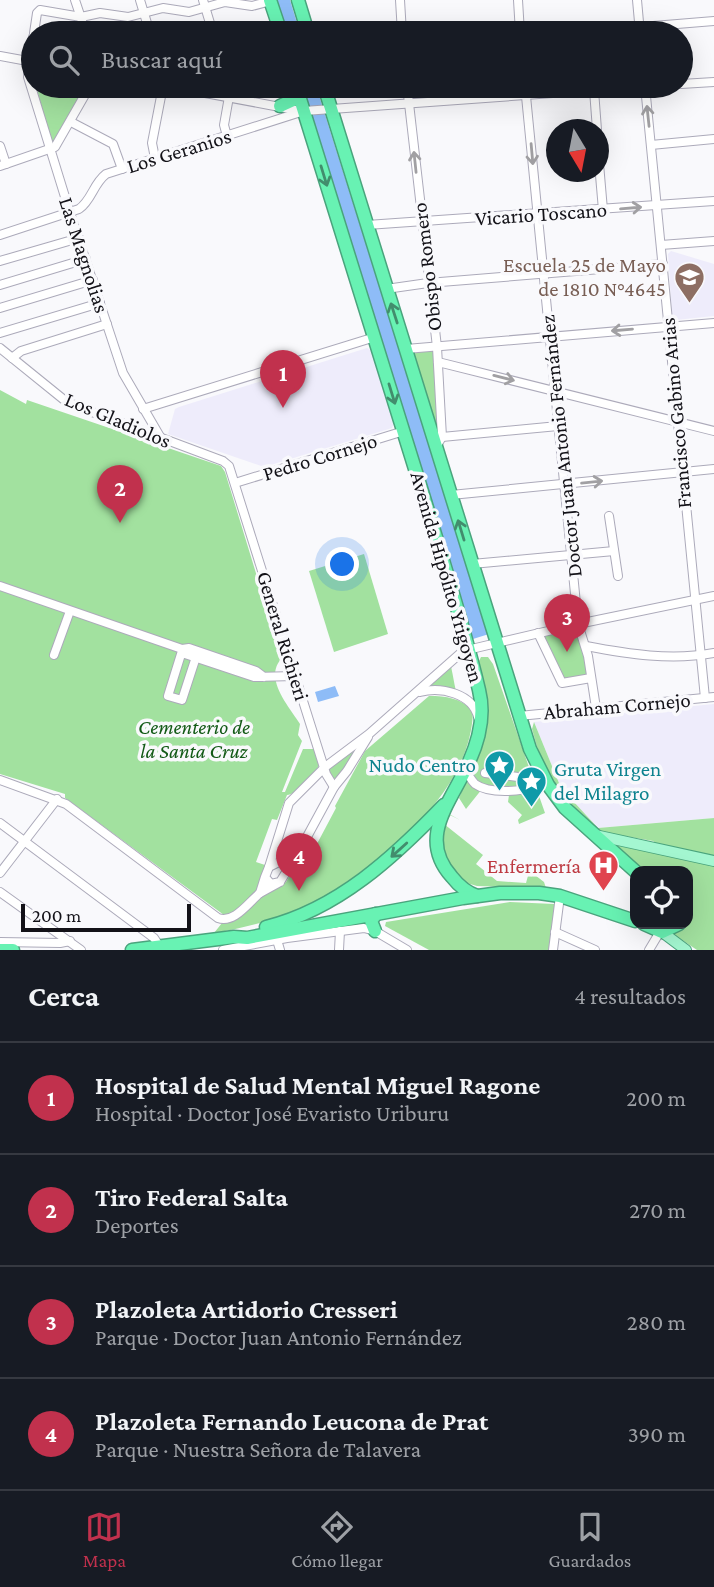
<!DOCTYPE html>
<html lang="es">
<head>
<meta charset="utf-8">
<style>
  body { margin:0; font-family:"Crimson Pro",serif; background:#242831; color:#f1f3f6 }
  .controls { position:absolute; right:21px; bottom:21px; display:grid; overflow:hidden; border-radius:14px; box-shadow:0 7px 28px #0002 }
  .controls button { width:63px; height:63px; display:grid; place-items:center; padding:0; border:0; border-bottom:2px solid #363941; background:#171b24; color:#f1f3f6; font:35px sans-serif }
  .compass { position:absolute; left:546px; top:119px; width:63px; height:63px; border-radius:50%; background:#171b24; box-shadow:0 7px 28px #0002; rotate:170deg }
  .scale { position:absolute; left:21px; bottom:18px; width:170px; box-sizing:border-box; padding-left:7px; border:4px solid #131218; border-top:0; font-size:19px; line-height:24px; white-space:nowrap; color:#131218; -webkit-text-stroke:5px #f9f9fc; paint-order:stroke }
  .you { position:absolute; left:343px; top:565px; width:24px; height:24px; margin:-18px; border:5px solid #fff; border-radius:50%; background:#1a73e8; box-shadow:0 0 0 10px #1a73e833 }
  .badge { display:grid; place-items:center; width:46px; height:46px; border-radius:50%; background:#c1314d; color:#fff; font-size:23px; font-weight:700 }
  .pin { position:absolute; translate:-50% -58px; filter:drop-shadow(0 2px 4px #0008) }
  .pin::after { content:''; position:absolute; top:37px; width:24px; height:21px; background:inherit; clip-path:polygon(0 0,100% 0,50% 100%) }
  .list { margin:0; padding:0; list-style:none }
  h2 { display:flex; justify-content:space-between; align-items:center; height:91px; margin:0; padding:0 28px; font-size:30px }
  h2 small { font-size:23px; font-weight:400; color:#9ea1a6 }
  .list li { display:grid; grid-template-columns:46px 1fr auto; gap:21px; align-items:center; box-sizing:border-box; height:112px; padding:0 28px; border-top:2px solid #363941 }
  .list b { display:block; font-size:26px; white-space:nowrap }
  .list p { margin:0; font-size:23px; white-space:nowrap; color:#9ea1a6 }
  .list em { font-size:23px; font-style:normal; color:#9ea1a6 }
  .icon { flex:none; width:38px; height:38px; fill:none; stroke:currentColor; stroke-width:2; stroke-linecap:round; stroke-linejoin:round }
  .map { position:relative; flex:none; width:714px; height:950px; overflow:hidden }
  .search { position:absolute; background:#171b24; box-shadow:0 7px 28px #0002; left:21px; right:21px; top:21px; height:77px; display:flex; align-items:center; gap:18px; box-sizing:border-box; padding:0 24px; border-radius:38px; color:#9ea1a6; font-size:26px }
  .sheet { height:539px; background:#171b24 }
  nav { display:flex; justify-content:space-around; align-items:center; box-sizing:border-box; height:98px; border-top:2px solid #363941; background:#171b24; font-size:19px; color:#9ea1a6 }
  nav a { display:grid; justify-items:center; gap:4px }
  nav .on { color:#c1314d }
  .map>svg:first-child { display:block }
  .built { fill:#eeecfb }
  .green { fill:#a2e19f }
  .water { fill:#8ebcf7 }
  .lines { fill:none; stroke-linecap:round; stroke-linejoin:round }
  .minor-casing { stroke:#acaaba; stroke-width:10 }
  .major-casing { stroke:#4aa47d; stroke-width:12 }
  .highway-casing { stroke:#4aa47d; stroke-width:15 }
  .minor { stroke:#fff; stroke-width:8 }
  .major { stroke:#a4f7d1; stroke-width:10 }
  .highway { stroke:#68f2b3; stroke-width:12 }
  .oneway { stroke:#a1a0a3 }
  .oneway2 { stroke:#428d6d }
  .labels { text-anchor:middle; stroke-width:7; stroke-linejoin:round; paint-order:stroke }
  .street-label { font-size:21px; fill:#131218; stroke:#f9f9fc }
  .education-label { font-size:21px; fill:#785e54; stroke:#f9f9fc; text-anchor:end }
  .park-label { font-size:21px; font-style:italic; fill:#125a16; stroke:#f9f9fc }
  .culture-label { font-size:21px; fill:#0d838f; stroke:#f9f9fc; text-anchor:end }
  .health-label { font-size:21px; fill:#be3a42; stroke:#f9f9fc; text-anchor:end }
</style>
</head>
<body>
<div class="map">
<svg width="714" height="950" viewBox="0 0 714 950">
  <rect width="100%" height="100%" fill="#f9f9fc"/>
  <g class="built">
    <polygon points="671,251 714,264 714,316 676,320 672,316 668,254"/>
    <polygon points="367,348 372,351 394,423 392,428 264,467 168,434 175,409 179,407"/>
    <polygon points="714,704 714,818 598,828 561,788 534,722"/>
  </g>
  <g class="green">
    <polygon points="36,86 88,86 52,145"/>
    <polygon points="435,349 439,427 437,429 435,429 410,355 414,352"/>
    <path d="M 0,390 L 26,404 L 27,400 L 221,466 L 225,472 L 282,658 C 263,678 288,705 300,724 L 298,735 L 302,741 L 282,792 L 285,792 L 303,749 L 315,749 C 316,754 320,761 318,767 C 316,777 296,794 287,795 L 277,820 L 272,819 L 256,862 L 268,866 L 255,895 L 243,903 L 239,912 L 224,915 L 65,798 L 65,794 L 0,774 Z"/>
    <polygon points="364,554 388,634 334,652 309,571"/>
    <polygon points="575,629 584,649 588,676 563,681 542,636"/>
    <polygon points="481,657 488,657 493,664 545,813 519,824 518,820 522,815 508,802 509,795 482,789 466,809 459,798 478,754 478,663"/>
    <polygon points="451,666 456,692 428,687"/>
    <path d="M 429,696 C 446,696 461,698 473,711 C 471,791 390,854 330,893 L 330,895 C 293,915 256,926 214,933 L 222,923 L 234,920 L 260,896 L 286,882 L 305,851 L 310,857 L 336,808 L 335,806 L 365,751 Z"/>
    <polygon points="534,722 561,788 598,828 714,818 714,858 663,848 653,841 596,831 561,797 540,757 532,729"/>
    <polygon points="358,748 338,779 331,778 328,768"/>
    <polygon points="448,814 460,820 451,815 444,824 483,855 476,864 497,881 526,883 529,872 531,872 544,882 546,888 477,886 460,881 442,863 437,848 440,825 444,817"/>
    <polygon points="605,841 714,864 714,950 697,950 670,932 688,924 688,871 640,871"/>
    <polygon points="510,902 554,904 557,907 551,950 429,950 385,926 386,922"/>
  </g>
  <g class="water">
    <polygon points="276,0 290,0 300,33 287,33"/>
    <polygon points="303,86 316,86 489,634 473,639"/>
    <polygon points="335,686 339,696 318,702 315,692"/>
  </g>
  <g class="lines">
    <defs>
      <g id="minor">
        <polyline points="75,0 86,33"/>
        <polyline points="140,0 150,33"/>
        <polyline points="203,0 213,33"/>
        <polyline points="400,0 402,33"/>
        <polyline points="518,0 520,33"/>
        <polyline points="637,0 640,33"/>
        <polyline points="34,33 37,13 40,10 81,17 100,13 128,17 163,8 189,12 225,2 252,6 271,1"/>
        <polyline points="568,33 714,21"/>
        <polyline points="33,37 28,77 70,213 123,373 162,440"/>
        <polyline points="0,56 33,62"/>
        <polyline points="681,84 714,82"/>
        <polyline points="168,86 301,111"/>
        <polyline points="407,86 437,347 442,437 436,447"/>
        <polyline points="525,86 578,624 588,656 596,708"/>
        <polyline points="645,86 705,698"/>
        <polyline points="594,90 597,130"/>
        <polyline points="71,122 113,144 122,169"/>
        <polyline points="227,136 224,125 230,91 229,86"/>
        <polyline points="651,145 714,139"/>
        <polyline points="0,146 6,164"/>
        <polyline points="598,152 603,210"/>
        <polyline points="155,158 152,143 163,86"/>
        <polyline points="0,166 55,147 90,86"/>
        <polyline points="367,225 714,201"/>
        <path d="M 0,235 L 79,209 C 92,200 93,184 106,174 L 304,111 L 650,86"/>
        <polyline points="661,245 714,241"/>
        <polyline points="0,261 79,238"/>
        <polyline points="0,285 86,259"/>
        <polyline points="386,289 428,283 663,264"/>
        <polyline points="0,308 93,280"/>
        <polyline points="0,333 100,303"/>
        <polyline points="0,348 63,399 76,406 223,461 229,466 326,774 334,787"/>
        <polyline points="406,349 714,323"/>
        <polyline points="12,358 21,351 107,324"/>
        <polyline points="438,362 714,431"/>
        <polyline points="143,409 375,337"/>
        <polyline points="442,437 558,426"/>
        <polyline points="235,483 404,431"/>
        <polyline points="451,495 714,469"/>
        <polyline points="609,516 618,576"/>
        <polyline points="472,564 614,551"/>
        <polyline points="0,586 182,649"/>
        <polyline points="538,633 562,683 591,678"/>
        <path d="M 586,646 C 628,654 671,661 714,653"/>
        <polyline points="182,651 168,696 182,700 196,657"/>
        <polyline points="54,655 70,611"/>
        <polyline points="264,677 256,671 189,648 182,649 185,654 254,677 295,676"/>
        <path d="M 420,692 C 441,686 473,694 478,717"/>
        <polyline points="519,716 714,697"/>
        <path d="M 465,770 C 468,774 471,780 475,784 C 489,794 521,792 535,786"/>
        <polyline points="485,773 518,777"/>
        <path d="M 0,780 L 66,804 L 218,918 C 234,924 248,903 260,893"/>
        <polyline points="0,823 154,938 160,947"/>
        <polyline points="302,846 334,787 347,771 368,737"/>
        <polyline points="269,867 289,803 325,767 369,734 463,651 578,624 714,596"/>
        <polyline points="0,873 57,799"/>
        <polyline points="265,877 260,893 280,882 302,846 293,855 269,867 265,877 271,884 280,882"/>
        <polyline points="0,892 81,950"/>
        <polyline points="555,932 595,950"/>
        <polyline points="277,940 280,950"/>
        <polyline points="0,942 60,943 70,941"/>
        <polyline points="223,950 287,938 364,928 375,931 407,950"/>
        <polyline points="339,950 340,931"/>
        <polyline points="553,950 560,896"/>
        <polyline points="649,950 658,935 662,932"/>
      </g>
      <g id="major">
        <polyline points="595,835 714,861"/>
        <polyline points="662,932 686,950"/>
      </g>
      <g id="highway">
        <polyline points="270,0 281,33"/>
        <polyline points="298,0 308,33"/>
        <path d="M 296,86 C 338,225 383,363 425,501 C 444,564 464,626 479,690 C 485,714 479,740 469,762 C 452,801 416,837 452,877 C 459,886 466,892 477,896"/>
        <polyline points="324,86 530,749 548,785 565,808 635,871"/>
        <polyline points="280,106 293,100 298,92"/>
        <polyline points="644,924 662,932 679,924"/>
        <path d="M 266,927 C 338,909 394,857 444,805"/>
        <polyline points="375,931 371,921 376,914"/>
        <polyline points="0,950 13,950"/>
        <polyline points="132,950 234,937 247,938 463,898 500,893 539,893 560,896 635,921"/>
      </g>
    </defs>
    <use href="#minor" class="minor-casing"/>
    <use href="#major" class="major-casing"/>
    <use href="#highway" class="highway-casing"/>
    <use href="#minor" class="minor"/>
    <use href="#major" class="major"/>
    <use href="#highway" class="highway"/>
  </g>
  <defs><path id="oneway-shaft" d="M-6 0H5M1.5-3L5.5 0L1.5 3" fill="none" stroke-width="1.6" stroke-linecap="round" stroke-linejoin="round" transform="scale(1.75)"/></defs>
  <g class="oneway">
    <use href="#oneway-shaft" transform="translate(648 116) rotate(-96)"/>
    <use href="#oneway-shaft" transform="translate(532 154) rotate(85)"/>
    <use href="#oneway-shaft" transform="translate(415 162) rotate(-96)"/>
    <use href="#oneway-shaft" transform="translate(631 208) rotate(-5)"/>
    <use href="#oneway-shaft" transform="translate(622 330) rotate(175)"/>
    <use href="#oneway-shaft" transform="translate(504 378) rotate(14)"/>
    <use href="#oneway-shaft" transform="translate(592 482) rotate(-6)"/>
  </g>
  <g class="oneway2">
    <use href="#oneway-shaft" transform="translate(324 176) rotate(73)"/>
    <use href="#oneway-shaft" transform="translate(394 313) rotate(-108)"/>
    <use href="#oneway-shaft" transform="translate(392 394) rotate(73)"/>
    <use href="#oneway-shaft" transform="translate(461 530) rotate(-107)"/>
    <use href="#oneway-shaft" transform="translate(399 850) rotate(138)"/>
  </g>
  <defs>
    <symbol id="university-pin" viewBox="-11 -11 22 30"><path d="M0 17L-7.5 6A9.5 9.5 0 1 1 7.5 6Z" fill="#8d6e63" stroke="#f9f9fc"/><path d="M0-5L7-2L0 1L-7-2ZM-4 1L0 2.5L4 1V4Q0 6-4 4Z" fill="#fff"/></symbol>
    <symbol id="sight-pin" viewBox="-11 -11 22 30"><path d="M0 17L-7.5 6A9.5 9.5 0 1 1 7.5 6Z" fill="#0f9aa8" stroke="#f9f9fc"/><path d="M0-6L1.8-2.2L6-1.7L2.9 1.2L3.7 5.4L0 3.3L-3.7 5.4L-2.9 1.2L-6-1.7L-1.8-2.2Z" fill="#fff"/></symbol>
    <symbol id="hospital-pin" viewBox="-11 -11 22 30"><path d="M0 17L-7.5 6A9.5 9.5 0 1 1 7.5 6Z" fill="#e0444e" stroke="#f9f9fc"/><path d="M-5-5h3v3.5h4V-5h3V5h-3V1.5h-4V5h-3Z" fill="#fff"/></symbol>
  </defs>
  <g fill-rule="evenodd">
    <use href="#university-pin" x="672" y="260" width="35" height="47"/>
    <use href="#sight-pin" x="482" y="748" width="35" height="47"/>
    <use href="#sight-pin" x="514" y="764" width="35" height="47"/>
    <use href="#hospital-pin" x="586" y="848" width="35" height="47"/>
  </g>
  <g class="labels">
    <g class="street-label">
      <text transform="translate(179 151) rotate(-17)" y="7">Los Geranios</text>
      <text transform="translate(541 214) rotate(-4)" y="7">Vicario Toscano</text>
      <text transform="translate(84 255) rotate(72)" y="7">Las Magnolias</text>
      <text transform="translate(427 267) rotate(-97)" y="7">Obispo Romero</text>
      <text transform="translate(676 413) rotate(-95)" y="7">Francisco Gabino Arias</text>
      <text transform="translate(118 420) rotate(23)" y="7">Los Gladiolos</text>
      <text transform="translate(561 446) rotate(-96)" y="7">Doctor Juan Antonio Fernández</text>
      <text transform="translate(320 457) rotate(-17)" y="7">Pedro Cornejo</text>
      <text transform="translate(447 577) rotate(74)" y="7">Avenida Hipólito Yrigoyen</text>
      <text transform="translate(283 636) rotate(73)" y="7">General Richieri</text>
      <text transform="translate(617 706) rotate(-5)" y="7">Abraham Cornejo</text>
    </g>
    <g class="education-label">
      <text x="666" y="272">Escuela 25 de Mayo<tspan x="666" dy="24">de 1810 N°4645</tspan></text>
    </g>
    <g class="park-label">
      <text x="194" y="734">Cementerio de<tspan x="194" dy="24">la Santa Cruz</tspan></text>
    </g>
    <g class="culture-label">
      <text x="476" y="772">Nudo Centro</text>
      <text x="554" y="776" text-anchor="start">Gruta Virgen<tspan x="554" dy="24">del Milagro</tspan></text>
    </g>
    <g class="health-label">
      <text x="581" y="873">Enfermería</text>
    </g>
  </g>
</svg>
<div class="controls">
<button><svg class="icon" aria-label="locate" viewBox="0 0 24 24"><circle cx="12" cy="12" r="6"/><path d="M12 2v4M12 18v4M2 12h4M18 12h4"/></svg></button>
</div>
<svg class="compass" viewBox="-18 -18 36 36"><path d="M0-13l5 13h-10z" fill="#e53935"/><path d="M0 13l5-13h-10z" fill="#9ea1a6"/></svg>
<div class="scale">200 m</div>
<div class="you"></div>
<div class="pin badge" style="left:283px;top:408px">1</div>
<div class="pin badge" style="left:120px;top:523px">2</div>
<div class="pin badge" style="left:567px;top:652px">3</div>
<div class="pin badge" style="left:299px;top:891px">4</div>
<div class="search"><svg class="icon" aria-label="search" viewBox="0 0 24 24"><circle cx="10" cy="10" r="6"/><path d="M15 15l6 6"/></svg>Buscar aquí</div>
</div>
<section class="sheet">
<h2>Cerca<small>4 resultados</small></h2>
<ul class="list">
<li><span class="badge">1</span><div><b>Hospital de Salud Mental Miguel Ragone</b><p>Hospital · Doctor José Evaristo Uriburu</p></div><em>200 m</em></li>
<li><span class="badge">2</span><div><b>Tiro Federal Salta</b><p>Deportes</p></div><em>270 m</em></li>
<li><span class="badge">3</span><div><b>Plazoleta Artidorio Cresseri</b><p>Parque · Doctor Juan Antonio Fernández</p></div><em>280 m</em></li>
<li><span class="badge">4</span><div><b>Plazoleta Fernando Leucona de Prat</b><p>Parque · Nuestra Señora de Talavera</p></div><em>390 m</em></li>
</ul>
</section>
<nav>
<a class="on"><svg class="icon" aria-label="map" viewBox="0 0 24 24"><path d="M3 6l6-2 6 2 6-2v14l-6 2-6-2-6 2zM9 4v14M15 6v14"/></svg>Mapa</a>
<a><svg class="icon" aria-label="directions" viewBox="0 0 24 24"><path d="M12 3l9 9-9 9-9-9zM9 14v-3h6M13 9l2 2-2 2"/></svg>Cómo llegar</a>
<a><svg class="icon" aria-label="saved" viewBox="0 0 24 24"><path d="M7 4h10v16l-5-4-5 4z"/></svg>Guardados</a>
</nav>
</body>
</html>
